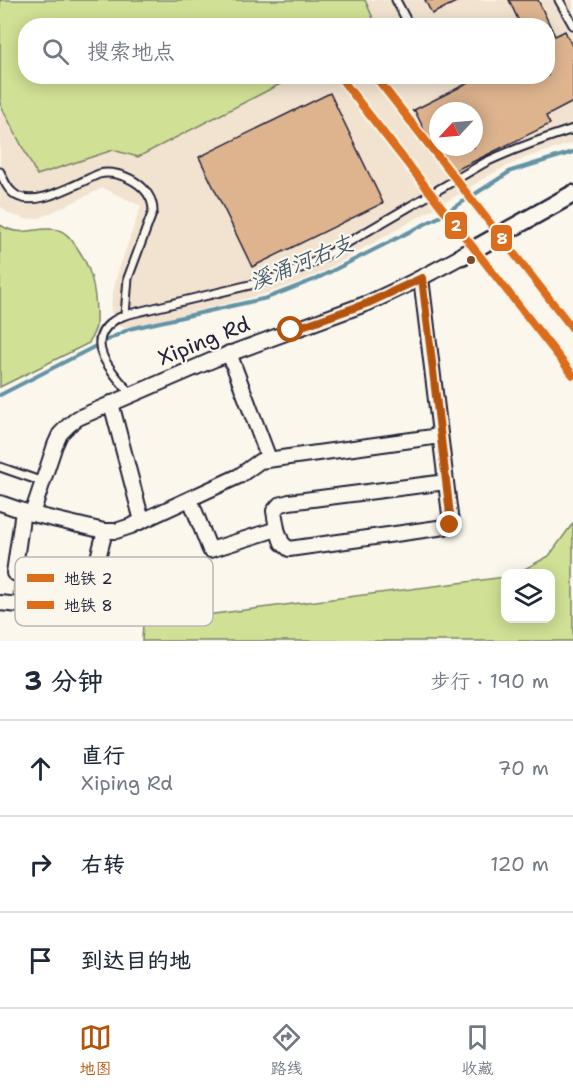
<!DOCTYPE html>
<html lang="zh">
<head>
<meta charset="utf-8">
<style>
  body { margin:0; font-family:"Shantell Sans","LXGW WenKai TC",sans-serif; background:#f6f6f7; color:#1f2937 }
  .controls { position:absolute; right:18px; bottom:18px; display:grid; overflow:hidden; border-radius:12px; box-shadow:0 3px 15px #0003 }
  .controls button { width:54px; height:54px; display:grid; place-items:center; padding:0; border:0; border-bottom:2px solid #e0e1e3; background:#fff; color:#1f2937; font:30px sans-serif }
  .compass { position:absolute; left:429px; top:102px; width:54px; height:54px; border-radius:50%; background:#fff; box-shadow:0 3px 15px #0003; rotate:244deg }
  .stop { position:absolute; width:18px; height:18px; margin:-14px; border:4px solid #b45309; border-radius:50%; background:#fff }
  .stop.end { background:#b45309; border-color:#fff; box-shadow:0 2px 6px #0008 }
  .list { margin:0; padding:0; list-style:none }
  h2 { display:flex; justify-content:space-between; align-items:center; height:78px; margin:0; padding:0 24px; font-size:26px }
  h2 small { font-size:20px; font-weight:400; color:#747a83 }
  .list li { display:grid; grid-template-columns:39px 1fr auto; gap:18px; align-items:center; box-sizing:border-box; height:96px; padding:0 24px; border-top:2px solid #e0e1e3 }
  .list b { display:block; font-size:22px; white-space:nowrap }
  .list p { margin:0; font-size:20px; white-space:nowrap; color:#747a83 }
  .list em { font-size:20px; font-style:normal; color:#747a83 }
  .icon { flex:none; width:33px; height:33px; fill:none; stroke:currentColor; stroke-width:2; stroke-linecap:round; stroke-linejoin:round }
  .map { position:relative; flex:none; width:573px; height:641px; overflow:hidden }
  .search { position:absolute; background:#fff; box-shadow:0 3px 15px #0003; left:18px; right:18px; top:18px; height:66px; display:flex; align-items:center; gap:15px; box-sizing:border-box; padding:0 21px; border-radius:24px; color:#747a83; font-size:22px }
  .sheet { height:366px; background:#fff }
  nav { display:flex; justify-content:space-around; align-items:center; box-sizing:border-box; height:84px; border-top:2px solid #e0e1e3; background:#fff; font-size:16px; color:#747a83 }
  nav a { display:grid; justify-items:center; gap:3px }
  nav .on { color:#b45309 }
  .map>svg:first-child { display:block }
  .built { fill:#f2e3d0; fill-rule:evenodd }
  .green { fill:#d0e094; stroke:#798168; stroke-width:1.5 }
  .lines { fill:none; stroke-linecap:round; stroke-linejoin:round }
  .stream { stroke:#6493a6; stroke-width:4 }
  .building { fill:#deb48f; stroke:#22223b; stroke-width:1.5; fill-rule:evenodd }
  .service-casing { stroke:#22223b; stroke-width:11 }
  .minor-casing { stroke:#22223b; stroke-width:18 }
  .tertiary-casing { stroke:#22223b; stroke-width:21 }
  .service { stroke:#fbf7ec; stroke-width:7 }
  .minor { stroke:#fbf7ec; stroke-width:14 }
  .tertiary { stroke:#fbf7ec; stroke-width:16 }
  .metro-1-casing { stroke:#fbf7ec; stroke-width:12 }
  .metro-2-casing { stroke:#fbf7ec; stroke-width:12 }
  .metro-1 { stroke:#db6d1c; stroke-width:8 }
  .metro-2 { stroke:#db6d1c; stroke-width:8 }
  .route { stroke:#b45309; stroke-width:8 }
  .bus-dot { fill:#7a4b2a; stroke:#fbf7ec; stroke-width:2 }
  .labels { text-anchor:middle; stroke-width:4.5; stroke-linejoin:round; paint-order:stroke }
  .street-label { font-size:21px; fill:#22223b; stroke:#fbf7ec }
  .water-label { font-size:22px; font-style:italic; fill:#435b70; stroke:#fbf7ec }
  .key { fill:#fbf7ec; stroke:#bab7b7; stroke-width:1.5 }
  .key-label { font-size:16px; fill:#22223b }
  .line-badge { stroke:#fbf7ec; stroke-width:2 }
  .badge-label { font-size:16px; text-anchor:middle; font-weight:bold; fill:#fff }
</style>
</head>
<body>
<div class="map">
<svg width="573" height="641" viewBox="0 0 573 641">
  <rect width="100%" height="100%" fill="#fbf7ec"/>
  <filter id="ink" filterUnits="userSpaceOnUse"><feTurbulence type="fractalNoise" baseFrequency=".0167" numOctaves="2"/><feDisplacementMap in="SourceGraphic" scale="12" xChannelSelector="R" yChannelSelector="G"/><feConvolveMatrix kernelMatrix="1 2 1 2 8 2 1 2 1" color-interpolation-filters="sRGB"/></filter>
  <g filter="url(#ink)">
    <path class="built" d="M 0,0 L 573,0 L 573,143 L 528,157 L 507,166 L 486,177 L 461,193 L 324,271 L 299,282 L 265,294 L 128,328 L 118,326 L 111,312 L 112,296 L 118,272 L 141,206 L 103,188 L 40,218 L 26,219 L 9,214 L 0,206 ZM 26,26 L 548,26 L 548,76 L 26,76 ZM 438,111 L 474,111 L 474,147 L 438,147 Z"/>
    <g class="green">
      <polygon points="0,0 365,0 376,25 26,26 26,76 294,77 138,157 113,150 37,175 0,104"/>
      <path d="M 0,225 C 23,239 36,225 59,230 C 65,232 72,240 76,246 C 91,267 95,286 96,312 C 96,316 96,321 96,326 C 95,331 91,338 89,343 L 0,387 Z"/>
      <polygon points="573,523 573,641 142,641 143,623 505,577 506,618 550,618 550,574 517,573 549,556"/>
      <polygon points="15,573 70,578 68,602 13,597"/>
    </g>
    <g class="lines">
      <polyline class="stream" points="0,395 129,329 267,298 316,279 439,217 511,171 573,152"/>
    </g>
    <g class="building">
      <polygon points="425,0 460,0 432,14"/>
      <path d="M 509,0 L 538,0 L 555,36 L 565,31 L 573,48 L 573,102 L 546,116 L 550,124 L 446,175 L 415,111 L 412,111 L 482,76 L 548,76 L 548,26 L 521,26 ZM 438,111 L 474,111 L 474,147 L 438,147 Z"/>
      <polygon points="330,93 383,203 252,267 199,157"/>
    </g>
    <g class="lines">
      <defs>
        <g id="service">
          <polyline points="396,0 409,25"/>
          <polyline points="559,0 573,25"/>
          <path d="M 0,172 C 3,178 6,187 12,192 C 31,212 77,183 99,174 C 121,169 153,186 153,211 L 128,278 L 125,315"/>
          <path d="M 131,394 C 115,375 82,344 112,322 C 115,319 121,317 125,315 L 262,282 L 290,273 L 318,260 L 484,163 C 513,149 542,139 573,129"/>
          <polyline points="0,467 43,482"/>
        </g>
        <g id="minor">
          <polyline points="229,353 269,459"/>
          <polyline points="111,403 142,521"/>
          <polyline points="190,499 210,550 277,529 274,511 279,505 289,502 446,482"/>
          <polyline points="0,503 32,514 104,531 116,531 131,526 226,482 239,476 260,461 440,436"/>
          <path d="M 32,514 L 55,445 L 60,434 L 69,425 L 78,418 L 215,359 L 368,303 C 400,289 431,273 462,256"/>
          <polyline points="277,529 282,543 289,549 445,527 450,525 451,523 421,278"/>
          <polyline points="14,573 23,511"/>
          <polyline points="0,603 67,610 88,597 105,531"/>
        </g>
        <polyline id="tertiary" points="462,256 573,194"/>
      </defs>
      <use href="#service" class="service-casing"/>
      <use href="#minor" class="minor-casing"/>
      <use href="#tertiary" class="tertiary-casing"/>
      <use href="#service" class="service"/>
      <use href="#minor" class="minor"/>
      <use href="#tertiary" class="tertiary"/>
      <defs>
        <polyline id="metro-1" points="339,76 573,375"/>
        <polyline id="metro-2" points="375,76 573,329"/>
      </defs>
      <use href="#metro-1" class="metro-1-casing"/>
      <use href="#metro-2" class="metro-2-casing"/>
      <use href="#metro-1" class="metro-1"/>
      <use href="#metro-2" class="metro-2"/>
    </g>
  </g>
  <g class="lines" filter="url(#ink)">
    <polyline class="route" points="291,330 368,303 422,278 451,523 450,525"/>
  </g>
  <circle class="bus-dot" cx="471" cy="260" r="5"/>
  <g class="labels">
    <g class="street-label">
      <text transform="translate(204 341) rotate(-22)" y="7">Xiping Rd</text>
    </g>
    <g class="water-label">
      <text transform="translate(301 262) rotate(-22)" y="8">溪涌河右支</text>
    </g>
  </g>
  <rect x="15" y="557" width="198" height="69" rx="9" class="key"/>
  <rect x="27" y="574" width="27" height="8" fill="#db6d1c"/>
  <rect x="27" y="601" width="27" height="8" fill="#db6d1c"/>
  <g class="key-label">
    <text x="64" y="584">地铁 2</text>
    <text x="64" y="611">地铁 8</text>
  </g>
  <g class="line-badge">
    <rect x="444" y="211" width="24" height="29" rx="6" fill="#db6d1c"/>
    <rect x="490" y="224" width="23" height="28" rx="6" fill="#db6d1c"/>
  </g>
  <g class="badge-label">
    <text x="456" y="231">2</text>
    <text x="502" y="244">8</text>
  </g>
</svg>
<div class="controls">
<button><svg class="icon" aria-label="layers" viewBox="0 0 24 24"><path d="M12 4l9 5-9 5-9-5zM3 14l9 5 9-5"/></svg></button>
</div>
<svg class="compass" viewBox="-18 -18 36 36"><path d="M0-13l5 13h-10z" fill="#e53935"/><path d="M0 13l5-13h-10z" fill="#747a83"/></svg>
<div class="stop" style="left:291px;top:330px"></div>
<div class="stop end" style="left:450px;top:525px"></div>
<div class="search"><svg class="icon" aria-label="search" viewBox="0 0 24 24"><circle cx="10" cy="10" r="6"/><path d="M15 15l6 6"/></svg>搜索地点</div>
</div>
<section class="sheet">
<h2>3 分钟<small>步行 · 190 m</small></h2>
<ul class="list">
<li><svg class="icon" aria-label="ahead" viewBox="0 0 24 24"><path d="M12 20V5M6 11l6-6 6 6"/></svg><div><b>直行</b><p>Xiping Rd</p></div><em>70 m</em></li>
<li><svg class="icon" aria-label="right" viewBox="0 0 24 24"><path d="M7 20v-9h11M14 6l5 5-5 5"/></svg><div><b>右转</b></div><em>120 m</em></li>
<li><svg class="icon" aria-label="arrive" viewBox="0 0 24 24"><path d="M6 21V4h12l-3 4 3 4H6"/></svg><div><b>到达目的地</b></div></li>
</ul>
</section>
<nav>
<a class="on"><svg class="icon" aria-label="map" viewBox="0 0 24 24"><path d="M3 6l6-2 6 2 6-2v14l-6 2-6-2-6 2zM9 4v14M15 6v14"/></svg>地图</a>
<a><svg class="icon" aria-label="directions" viewBox="0 0 24 24"><path d="M12 3l9 9-9 9-9-9zM9 14v-3h6M13 9l2 2-2 2"/></svg>路线</a>
<a><svg class="icon" aria-label="saved" viewBox="0 0 24 24"><path d="M7 4h10v16l-5-4-5 4z"/></svg>收藏</a>
</nav>
</body>
</html>
